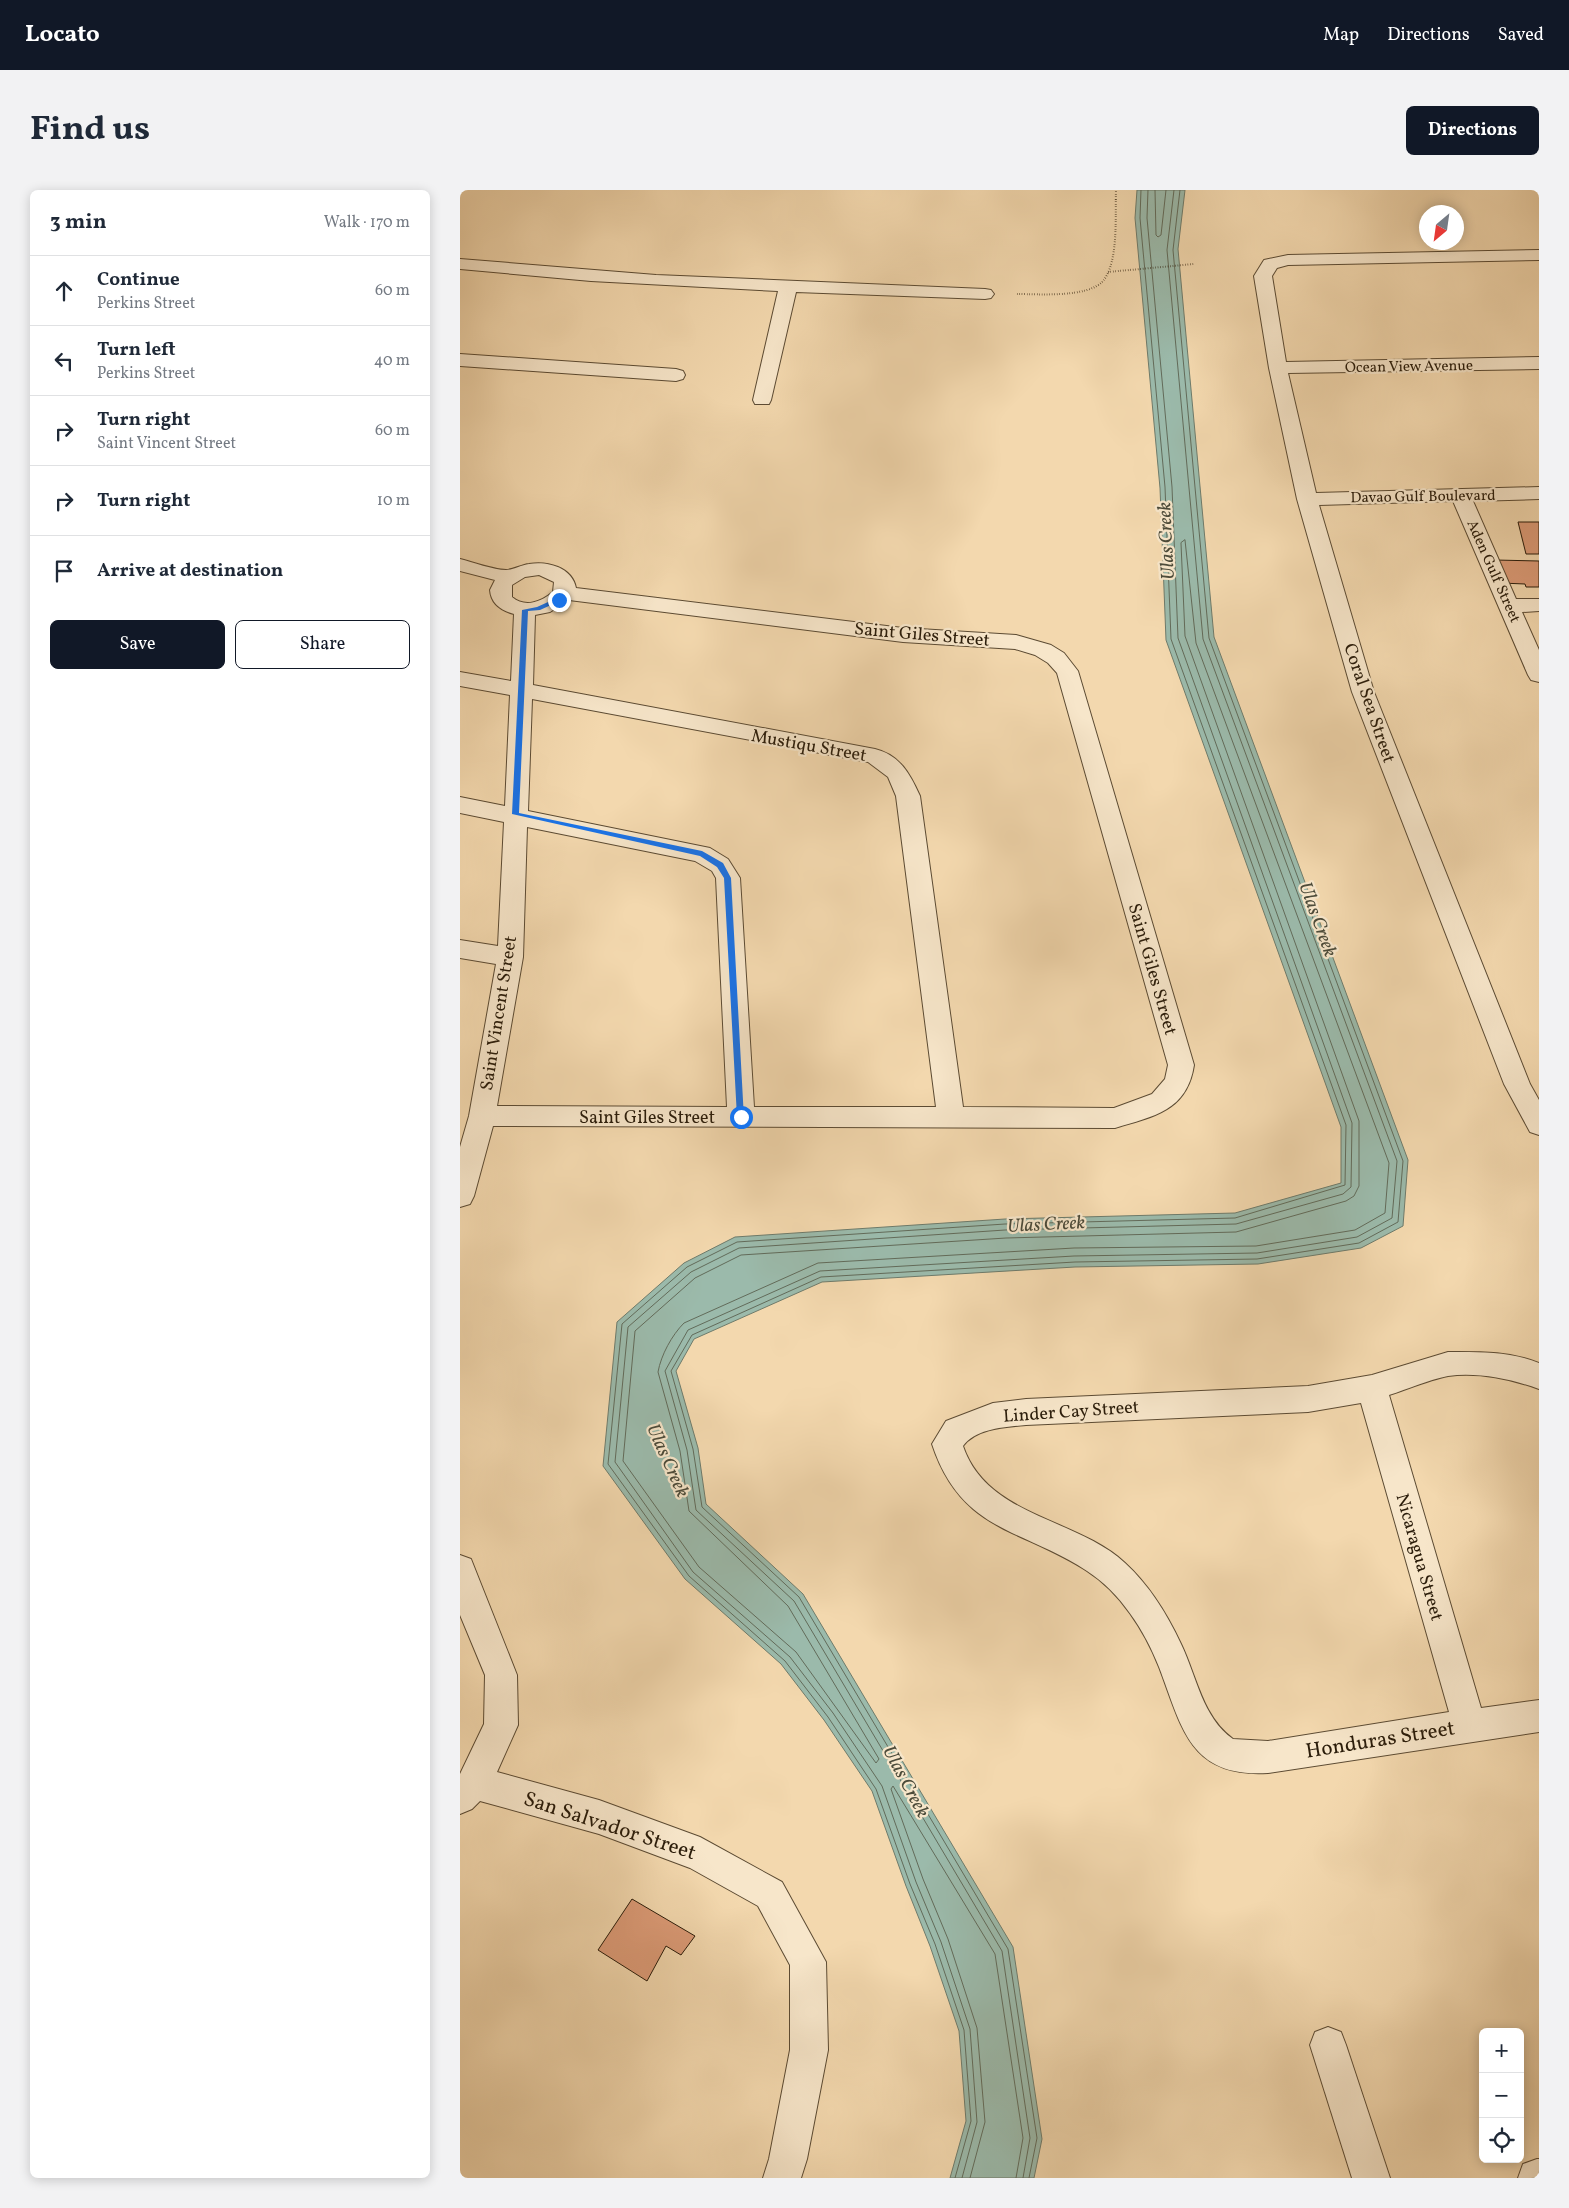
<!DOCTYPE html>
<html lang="en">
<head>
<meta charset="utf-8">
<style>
  body { margin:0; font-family:Vollkorn,serif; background:#f2f2f3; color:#1f2937 }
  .controls { position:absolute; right:15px; bottom:15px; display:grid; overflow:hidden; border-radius:8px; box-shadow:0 2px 12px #0003 }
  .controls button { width:45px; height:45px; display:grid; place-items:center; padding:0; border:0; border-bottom:1px solid #e0e1e3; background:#fff; color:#1f2937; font:25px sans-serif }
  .compass { position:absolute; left:959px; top:15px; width:45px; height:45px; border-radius:50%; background:#fff; box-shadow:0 2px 12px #0003; rotate:209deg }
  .stop { position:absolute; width:15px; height:15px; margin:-11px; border:4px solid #1a73e8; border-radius:50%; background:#fff }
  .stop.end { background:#1a73e8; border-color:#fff; box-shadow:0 1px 5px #0008 }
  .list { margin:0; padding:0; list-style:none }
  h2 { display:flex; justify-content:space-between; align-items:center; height:65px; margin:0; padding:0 20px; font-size:21px }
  h2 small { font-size:16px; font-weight:400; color:#747a83 }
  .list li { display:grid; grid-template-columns:32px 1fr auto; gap:15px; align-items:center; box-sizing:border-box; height:70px; padding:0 20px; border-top:1px solid #e0e1e3 }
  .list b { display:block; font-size:19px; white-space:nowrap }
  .list p { margin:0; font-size:16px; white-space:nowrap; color:#747a83 }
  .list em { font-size:16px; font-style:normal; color:#747a83 }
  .actions { display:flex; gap:10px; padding:15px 20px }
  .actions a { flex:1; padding:11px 0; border:1px solid #111827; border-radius:8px; text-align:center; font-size:18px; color:#111827 }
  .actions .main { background:#111827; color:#fff }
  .icon { flex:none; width:28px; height:28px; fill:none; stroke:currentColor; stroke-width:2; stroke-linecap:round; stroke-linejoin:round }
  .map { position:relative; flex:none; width:1079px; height:1988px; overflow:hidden; border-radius:8px }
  header { display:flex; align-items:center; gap:30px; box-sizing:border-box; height:70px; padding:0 25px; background:#111827; color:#fff }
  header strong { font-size:24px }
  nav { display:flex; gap:28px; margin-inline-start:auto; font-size:18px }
  .intro { display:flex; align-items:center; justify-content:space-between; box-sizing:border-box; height:120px; padding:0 30px }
  h1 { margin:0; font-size:35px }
  .button { padding:12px 22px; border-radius:8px; background:#111827; color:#fff; font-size:18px; font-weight:700 }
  main { display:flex; gap:30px; padding:0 30px }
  aside { flex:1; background:#fff; border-radius:8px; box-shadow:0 2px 12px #0003 }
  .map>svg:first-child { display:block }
  .water { fill:#9bbaab; stroke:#6e7b6b }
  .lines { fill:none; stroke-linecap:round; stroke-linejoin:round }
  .shore { stroke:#626b5a; stroke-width:1 }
  .building { fill:#dc9b77; stroke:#2a1c0a }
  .minor-casing { stroke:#5c4b33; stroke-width:2 }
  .path { stroke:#2a1c0a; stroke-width:2; stroke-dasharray:0.5 2; stroke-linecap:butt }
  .minor { fill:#f7e6ca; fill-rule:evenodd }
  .route { fill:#1a73e8 }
  .labels { text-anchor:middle; stroke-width:4.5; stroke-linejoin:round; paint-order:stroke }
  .far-street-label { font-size:15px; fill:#2a1c0a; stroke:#f7e6ca }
  .street-label { font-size:18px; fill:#2a1c0a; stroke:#f7e6ca }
  .water-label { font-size:19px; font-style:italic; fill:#4c4b3a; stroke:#f7e6ca }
  .near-street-label { font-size:21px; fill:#2a1c0a; stroke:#f7e6ca }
</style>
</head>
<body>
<header>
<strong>Locato</strong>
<nav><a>Map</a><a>Directions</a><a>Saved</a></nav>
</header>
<div class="intro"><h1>Find us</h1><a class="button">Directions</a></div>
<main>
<aside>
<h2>3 min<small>Walk · 170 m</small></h2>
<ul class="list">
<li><svg class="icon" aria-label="ahead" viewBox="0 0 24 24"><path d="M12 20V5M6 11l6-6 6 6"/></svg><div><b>Continue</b><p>Perkins Street</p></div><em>60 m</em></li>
<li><svg class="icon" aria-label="left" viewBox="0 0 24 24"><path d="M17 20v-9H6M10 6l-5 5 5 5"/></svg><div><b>Turn left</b><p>Perkins Street</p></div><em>40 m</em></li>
<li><svg class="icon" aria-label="right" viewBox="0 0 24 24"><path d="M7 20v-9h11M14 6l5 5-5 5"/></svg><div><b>Turn right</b><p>Saint Vincent Street</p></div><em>60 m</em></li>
<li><svg class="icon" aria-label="right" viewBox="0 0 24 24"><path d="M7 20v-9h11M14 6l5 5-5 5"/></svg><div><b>Turn right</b></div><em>10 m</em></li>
<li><svg class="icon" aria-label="arrive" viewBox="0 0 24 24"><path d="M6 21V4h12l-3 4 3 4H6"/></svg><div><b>Arrive at destination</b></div></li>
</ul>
<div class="actions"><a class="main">Save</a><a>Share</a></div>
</aside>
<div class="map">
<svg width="1079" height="1988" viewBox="0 0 1079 1988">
  <rect width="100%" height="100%" fill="#f3d8ae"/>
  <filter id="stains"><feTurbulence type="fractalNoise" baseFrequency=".004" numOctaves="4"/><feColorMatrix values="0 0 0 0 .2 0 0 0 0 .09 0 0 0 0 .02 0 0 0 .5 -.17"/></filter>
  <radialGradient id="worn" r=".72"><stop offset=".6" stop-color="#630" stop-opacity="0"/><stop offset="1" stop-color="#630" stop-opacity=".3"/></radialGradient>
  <polygon class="water" points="677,0 725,0 718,59 754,447 948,970 943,1036 901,1058 798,1074 615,1077 362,1092 234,1149 216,1181 238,1258 246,1314 343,1404 553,1757 582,1949 574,1988 490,1988 506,1931 499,1841 470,1756 446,1696 412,1601 364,1530 321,1474 225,1389 143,1276 157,1132 224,1073 275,1047 545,1029 775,1023 881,993 881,937 706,450 700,298 675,28"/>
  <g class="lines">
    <g class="shore">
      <polyline points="695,0 696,45 698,47 701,45 706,0"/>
      <path d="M 725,350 L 736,453 L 929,973 L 925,1023 L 895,1040 L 796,1056 L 614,1058 L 358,1073 L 224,1133 C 212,1145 201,1165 198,1182 L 220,1261 L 229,1321 L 328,1416 L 419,1569 L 416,1573 L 336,1462 L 239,1377 L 163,1271 L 175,1141 L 235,1088 L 281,1065 L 546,1048 L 776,1042 L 886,1011 L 894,1006 L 899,996 L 899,931 L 725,446 L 721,353 Z"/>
      <polyline points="495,1988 511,1931 504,1840 475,1754 450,1694 416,1599 368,1527 325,1471 229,1386 148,1274 162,1134 227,1077 277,1052 545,1034 775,1028 885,995 886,935 711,449 705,297 680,28 681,0"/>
      <polyline points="502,1988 517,1932 510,1839 481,1752 456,1692 422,1596 373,1523 330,1467 233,1382 155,1272 168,1137 231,1082 279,1058 545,1040 776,1034 883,1004 891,997 892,933 718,448 712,297 687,28 688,0"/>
      <polyline points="510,1988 525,1932 517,1838 488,1749 463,1689 431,1599 433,1596 535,1764 563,1948 556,1988"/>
      <polyline points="563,1988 570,1948 542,1761 334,1411 236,1320 227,1260 205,1181 228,1140 360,1081 614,1066 797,1063 897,1047 932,1028 937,971 743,449 707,60 714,0"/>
      <polyline points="569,1988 577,1948 548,1759 339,1407 242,1317 233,1259 211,1181 232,1145 361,1087 615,1072 797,1069 899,1053 938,1032 943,971 749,448 713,60 720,0"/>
    </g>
  </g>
  <g class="building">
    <polygon points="1058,332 1079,332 1079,364 1066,364"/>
    <polygon points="1035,370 1079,371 1079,397 1066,397 1065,394 1041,393"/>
    <polygon points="172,1709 235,1746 221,1765 206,1756 187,1791 138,1760"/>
  </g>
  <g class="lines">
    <defs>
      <g id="minor">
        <polygon points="1079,60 1079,70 828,75 817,78 812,86 826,172 1079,167 1079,179 828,183 856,303 1079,297 1079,309 1013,311 1056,409 1079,409 1079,421 1062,422 1079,460 1079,492 1071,490 1068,485 993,311 859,315 914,502 1070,894 1079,910 1079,945 1070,942 1044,894 892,502 837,309 809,178 794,86 804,70 828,65"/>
        <polygon points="0,69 196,85 525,99 531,100 534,104 531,108 525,109 336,102 311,210 309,214 295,214 293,210 318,101 131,91 0,79"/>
        <polygon points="0,164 216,179 223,181 225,185 223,189 216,191 0,176"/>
        <path d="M 0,369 C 12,372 34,380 46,380 C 53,380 61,375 69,374 C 87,371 112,377 116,398 L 443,438 L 556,445 L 591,455 L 604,463 L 618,481 L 734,875 C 727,921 694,926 655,938 L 33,936 L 14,1006 L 10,1014 L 0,1017 L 0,957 L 9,926 L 36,774 L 0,768 L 0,750 L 38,756 L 44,632 L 0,623 L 0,607 L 45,616 L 50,505 L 0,496 L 0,482 L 51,491 L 54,424 C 42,421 31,414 30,400 L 35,390 L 0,381 ZM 79,385 L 94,392 L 93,402 C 81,412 65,418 52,407 L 52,395 L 65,387 ZM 109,410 L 443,452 L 555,459 L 575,465 L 588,473 L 597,483 L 708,875 L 705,889 L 692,904 L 654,918 L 503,917 L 460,606 C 450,584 440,565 415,559 L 73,495 L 75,425 L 90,422 ZM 72,509 L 408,572 L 428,587 L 436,606 L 476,917 L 294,917 L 280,688 L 268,669 L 250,658 L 68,621 ZM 67,637 L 235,671 L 252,681 L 256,688 L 267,917 L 37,916 L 63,767 Z"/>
        <path d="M 988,1162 C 1018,1162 1050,1161 1079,1173 L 1079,1199 C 1051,1189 1018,1182 988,1186 C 968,1190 948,1199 929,1205 L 1021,1518 L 1079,1510 L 1079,1542 L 808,1583 C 729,1588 722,1537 699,1477 C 685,1441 660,1402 627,1381 C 561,1338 501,1342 472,1254 L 486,1231 L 533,1213 L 566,1209 L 848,1196 L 912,1185 ZM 901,1213 L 989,1522 L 808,1551 L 773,1549 C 742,1527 737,1487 721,1454 C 707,1424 690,1396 665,1373 C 617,1328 527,1327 503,1256 C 516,1238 546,1237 566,1235 L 848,1222 Z"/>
        <polygon points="0,1365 11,1369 57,1485 58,1535 37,1582 139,1610 240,1647 322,1692 366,1772 368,1860 347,1969 341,1988 303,1988 309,1969 330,1860 330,1775 298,1716 230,1678 139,1644 20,1611 12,1619 0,1624 0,1584 24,1534 25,1485 0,1425"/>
        <polygon points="868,1837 881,1842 886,1855 930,1988 892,1988 850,1855 855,1842"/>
        <polygon points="1077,1969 1079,1969 1079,1988 1058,1988 1063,1974"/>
      </g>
    </defs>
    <use href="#minor" class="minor-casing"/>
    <g class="path">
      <polyline points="648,82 734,74"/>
      <path d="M 557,104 C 579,104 628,108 643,91 C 659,72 655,24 656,0"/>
    </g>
    <use href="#minor" class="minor"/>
  </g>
  <polygon class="route" points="97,408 102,410 80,420 68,421 59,623 242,661 263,673 271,688 284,929 277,927 264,688 257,677 240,666 52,624 62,420 77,417"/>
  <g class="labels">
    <g class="far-street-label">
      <text transform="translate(949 176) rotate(-1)" y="5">Ocean View Avenue</text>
      <text transform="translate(963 306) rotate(-1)" y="5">Davao Gulf Boulevard</text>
      <text transform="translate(1034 381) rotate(66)" y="5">Aden Gulf Street</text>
    </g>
    <g class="street-label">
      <text transform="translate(462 444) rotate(5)" y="6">Saint Giles Street</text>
      <text transform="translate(910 513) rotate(71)" y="6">Coral Sea Street</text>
      <text transform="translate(349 555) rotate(10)" y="6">Mustiqu Street</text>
      <text transform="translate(693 779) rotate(74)" y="6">Saint Giles Street</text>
      <text transform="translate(38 823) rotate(-81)" y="6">Saint Vincent Street</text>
      <text x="187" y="933">Saint Giles Street</text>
      <text transform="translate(611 1221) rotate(-4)" y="6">Linder Cay Street</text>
      <text transform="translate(960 1367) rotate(74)" y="6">Nicaragua Street</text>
    </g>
    <g class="water-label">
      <text transform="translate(705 351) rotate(-93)" y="7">Ulas Creek</text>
      <text transform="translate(859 729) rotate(70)" y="7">Ulas Creek</text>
      <text transform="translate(586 1033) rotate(-3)" y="7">Ulas Creek</text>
      <text transform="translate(209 1270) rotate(66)" y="7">Ulas Creek</text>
      <text transform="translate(447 1591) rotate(62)" y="7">Ulas Creek</text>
    </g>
    <g class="near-street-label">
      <text transform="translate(920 1549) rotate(-9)" y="7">Honduras Street</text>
      <text transform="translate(150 1635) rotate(18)" y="7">San Salvador Street</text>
    </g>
  </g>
  <rect width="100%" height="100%" filter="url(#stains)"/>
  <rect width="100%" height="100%" fill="url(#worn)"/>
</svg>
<div class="controls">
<button>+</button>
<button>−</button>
<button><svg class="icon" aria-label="locate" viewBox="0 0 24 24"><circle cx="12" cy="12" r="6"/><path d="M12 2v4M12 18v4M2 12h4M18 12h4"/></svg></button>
</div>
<svg class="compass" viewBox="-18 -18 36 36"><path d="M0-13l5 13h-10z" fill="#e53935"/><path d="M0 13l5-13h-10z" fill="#747a83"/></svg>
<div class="stop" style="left:281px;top:927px"></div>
<div class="stop end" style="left:99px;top:410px"></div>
</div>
</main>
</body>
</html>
